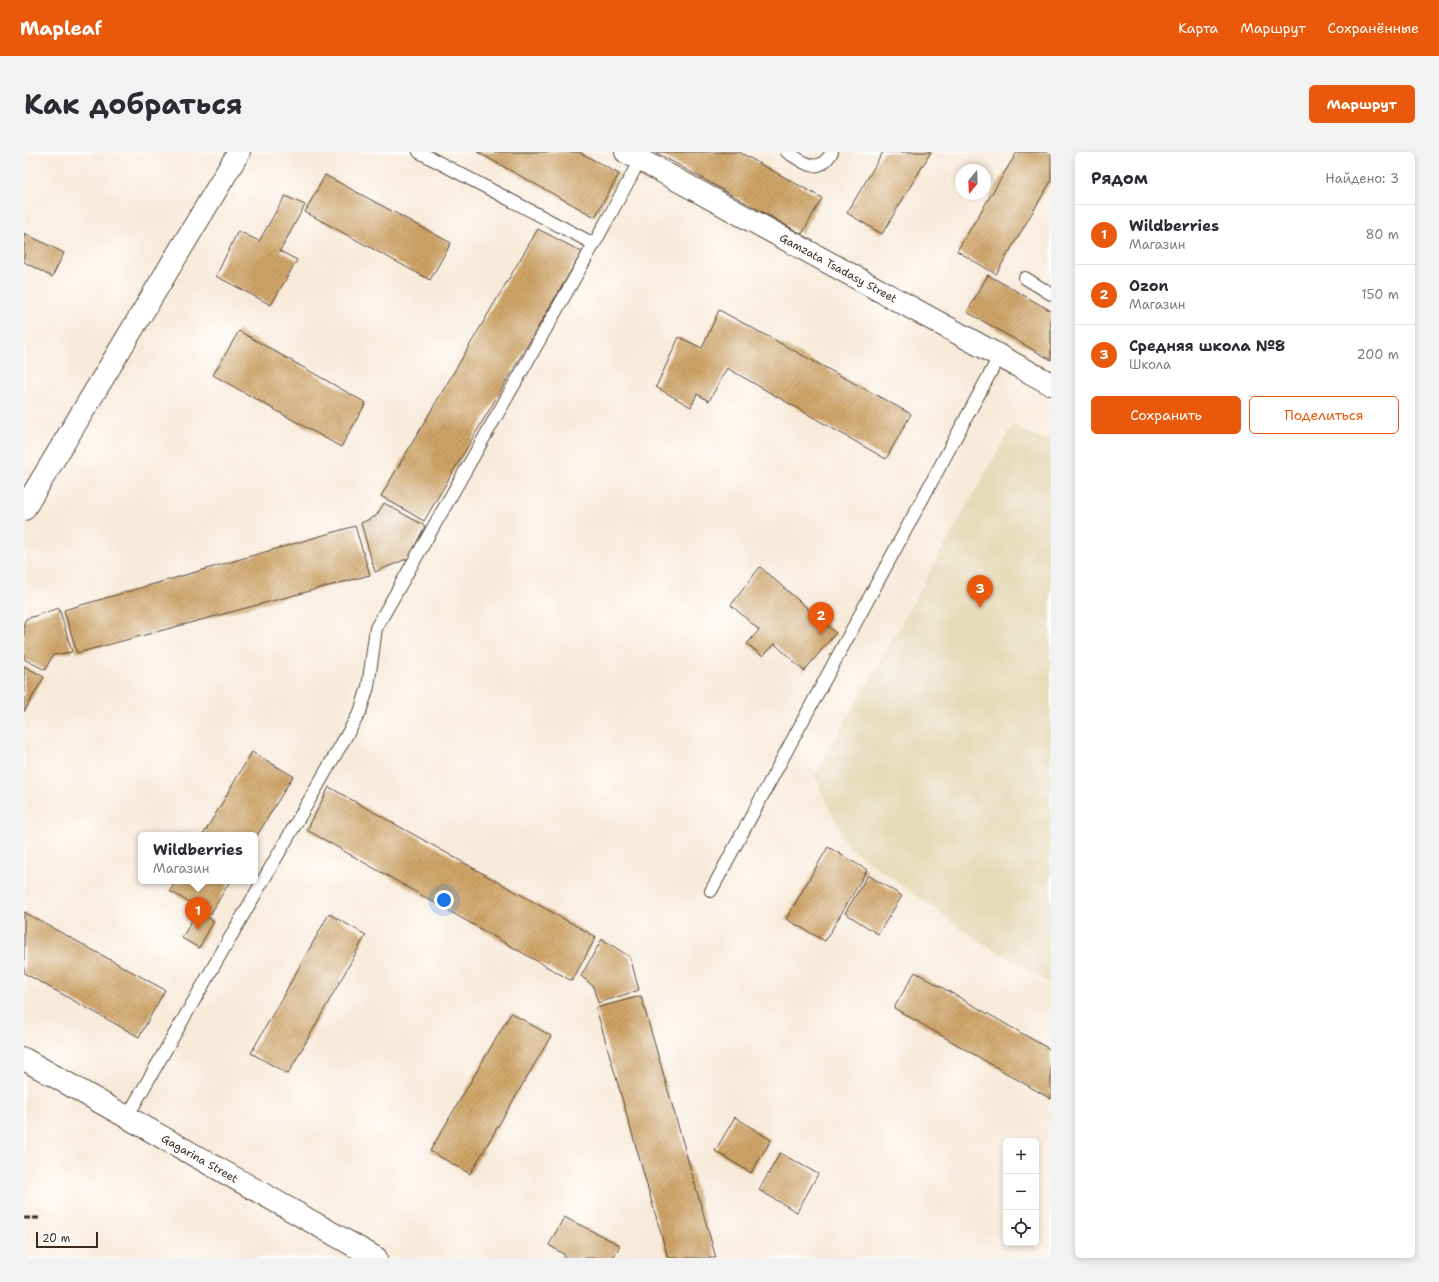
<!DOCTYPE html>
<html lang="ru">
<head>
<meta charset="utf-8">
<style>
  body { margin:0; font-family:"Shantell Sans",sans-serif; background:#f2f2f3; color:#2b2b33 }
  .controls { position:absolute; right:12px; bottom:12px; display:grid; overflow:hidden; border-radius:6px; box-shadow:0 2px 6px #0003 }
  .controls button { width:36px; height:36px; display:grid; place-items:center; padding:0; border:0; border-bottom:1px solid #e1e1e2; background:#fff; color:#2b2b33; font:20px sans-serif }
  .compass { position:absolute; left:931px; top:12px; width:36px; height:36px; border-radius:50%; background:#fff; box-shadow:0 2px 6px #0003; rotate:198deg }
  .scale { position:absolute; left:12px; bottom:10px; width:62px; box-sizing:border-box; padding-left:4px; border:2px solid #3b2a1e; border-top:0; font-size:11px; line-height:14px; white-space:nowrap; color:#3b2a1e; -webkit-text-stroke:3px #fff; paint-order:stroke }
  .you { position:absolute; left:420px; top:748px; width:14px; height:14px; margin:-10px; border:3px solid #fff; border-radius:50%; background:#1a73e8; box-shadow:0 0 0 6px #1a73e833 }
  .badge { display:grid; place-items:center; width:26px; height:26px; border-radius:50%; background:#ea580c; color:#fff; font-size:13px; font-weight:700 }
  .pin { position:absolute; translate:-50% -33px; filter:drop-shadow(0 1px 2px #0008) }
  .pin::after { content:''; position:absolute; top:21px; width:14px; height:12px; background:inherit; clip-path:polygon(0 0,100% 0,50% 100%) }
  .popup { position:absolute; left:114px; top:680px; width:120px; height:52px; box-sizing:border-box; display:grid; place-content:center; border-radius:6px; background:#fff; filter:drop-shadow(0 1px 3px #0005); font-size:13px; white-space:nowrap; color:#7c7c81 }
  .popup b { font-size:15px; color:#2b2b33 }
  .popup::after { content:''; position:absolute; left:50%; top:100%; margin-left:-8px; border:8px solid transparent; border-top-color:#fff }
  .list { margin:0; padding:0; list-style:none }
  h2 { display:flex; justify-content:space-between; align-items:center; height:52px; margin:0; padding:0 16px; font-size:17px }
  h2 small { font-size:13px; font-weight:400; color:#7c7c81 }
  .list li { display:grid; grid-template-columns:26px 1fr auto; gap:12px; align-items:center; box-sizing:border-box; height:60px; padding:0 16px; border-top:1px solid #e1e1e2 }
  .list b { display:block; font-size:15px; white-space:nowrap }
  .list p { margin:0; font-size:13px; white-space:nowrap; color:#7c7c81 }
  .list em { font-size:13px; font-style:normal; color:#7c7c81 }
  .actions { display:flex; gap:8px; padding:12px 16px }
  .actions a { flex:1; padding:9px 0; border:1px solid #ea580c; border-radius:6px; text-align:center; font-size:14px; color:#ea580c }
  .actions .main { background:#ea580c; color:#fff }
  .icon { flex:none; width:22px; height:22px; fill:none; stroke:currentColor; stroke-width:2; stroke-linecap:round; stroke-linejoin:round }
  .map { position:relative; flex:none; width:1027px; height:1106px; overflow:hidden; border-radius:6px }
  header { display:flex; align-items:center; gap:24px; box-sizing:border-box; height:56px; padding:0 20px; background:#ea580c; color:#fff }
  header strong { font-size:19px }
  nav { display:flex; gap:22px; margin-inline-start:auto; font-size:14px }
  .intro { display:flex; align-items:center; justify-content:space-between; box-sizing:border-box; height:96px; padding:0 24px }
  h1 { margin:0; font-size:28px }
  .button { padding:10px 18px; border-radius:6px; background:#ea580c; color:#fff; font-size:14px; font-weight:700 }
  main { display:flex; gap:24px; padding:0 24px }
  aside { flex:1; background:#fff; border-radius:6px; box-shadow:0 2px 6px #0003 }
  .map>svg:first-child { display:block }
  .built { fill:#e7daba }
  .building { fill:url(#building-hatch) }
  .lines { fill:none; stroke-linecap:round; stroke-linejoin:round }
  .lane-casing { stroke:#57473a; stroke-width:14 }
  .street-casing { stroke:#57473a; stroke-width:24 }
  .lane { stroke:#fff; stroke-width:12 }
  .street { stroke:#fff; stroke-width:22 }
  .rail { stroke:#3b2a1e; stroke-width:3; stroke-dasharray:6 3; stroke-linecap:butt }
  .labels { text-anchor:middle; stroke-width:3; stroke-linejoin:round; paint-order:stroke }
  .street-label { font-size:11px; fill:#3b2a1e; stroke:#fff }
</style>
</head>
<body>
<header>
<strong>Mapleaf</strong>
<nav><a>Карта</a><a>Маршрут</a><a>Сохранённые</a></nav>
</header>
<div class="intro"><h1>Как добраться</h1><a class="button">Маршрут</a></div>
<main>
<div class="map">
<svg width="1027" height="1106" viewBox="0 0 1027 1106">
  <defs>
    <pattern id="building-hatch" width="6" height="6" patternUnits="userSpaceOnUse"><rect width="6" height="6" fill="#cfa468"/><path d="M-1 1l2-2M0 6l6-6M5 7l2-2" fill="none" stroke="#a98655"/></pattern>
  </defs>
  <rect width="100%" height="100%" fill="#fff"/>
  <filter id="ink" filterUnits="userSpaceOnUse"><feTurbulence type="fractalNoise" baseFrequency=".025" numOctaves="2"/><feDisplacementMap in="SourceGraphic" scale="8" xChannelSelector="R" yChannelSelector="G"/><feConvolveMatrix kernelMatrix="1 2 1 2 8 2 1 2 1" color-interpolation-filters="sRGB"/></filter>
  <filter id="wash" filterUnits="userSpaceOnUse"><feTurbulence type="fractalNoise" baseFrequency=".012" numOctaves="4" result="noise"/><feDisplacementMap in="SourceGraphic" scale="16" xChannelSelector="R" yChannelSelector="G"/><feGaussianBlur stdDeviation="0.9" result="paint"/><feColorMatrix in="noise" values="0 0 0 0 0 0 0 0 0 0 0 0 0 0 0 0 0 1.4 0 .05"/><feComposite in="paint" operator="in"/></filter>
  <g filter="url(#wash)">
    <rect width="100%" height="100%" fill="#f8ead9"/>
    <polygon class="built" points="988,274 1027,289 1027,831 952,787 823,694 791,624"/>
    <g id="blocks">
      <g class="building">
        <polygon points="453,0 555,0 595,22 571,65"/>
        <polygon points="631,0 715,0 798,46 778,82"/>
        <polygon points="859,0 907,0 858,82 823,61"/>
        <polygon points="993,0 1027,0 1027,29 972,122 933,99"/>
        <polygon points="301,23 427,91 406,128 281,60"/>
        <polygon points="261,44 281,53 256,99 273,108 247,153 192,124 214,79 235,89"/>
        <polygon points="514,77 558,100 400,369 357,344"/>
        <polygon points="0,81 40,101 28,125 0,110"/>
        <polygon points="964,123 1027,159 1027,208 943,160"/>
        <polygon points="695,158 887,262 862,307 703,216 685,249 673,242 667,255 632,235 655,185 678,196"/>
        <polygon points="215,179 342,251 317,295 189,223"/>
        <polygon points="360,351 401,374 385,406 351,420 337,371 352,364"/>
        <polygon points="331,374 346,423 53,501 40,458"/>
        <polygon points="736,415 812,481 780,519 751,492 739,504 723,492 735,478 707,453"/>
        <polygon points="35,456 48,500 29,503 21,518 0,507 0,470 2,467"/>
        <polygon points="0,514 20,525 0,560"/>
        <polygon points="228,600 269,624 231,687 231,683 179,683"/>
        <polygon points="305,635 572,785 548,829 283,678"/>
        <polygon points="804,695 843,718 801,789 762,767"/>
        <polygon points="844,723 878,744 854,782 821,761"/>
        <polygon points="152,729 206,729 186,763 146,739"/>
        <polygon points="173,759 190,769 175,796 158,786"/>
        <polygon points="0,760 141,838 115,885 0,821"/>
        <polygon points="305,762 342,783 264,922 227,901"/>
        <polygon points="578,787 606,805 615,838 574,851 569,834 557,824"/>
        <polygon points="891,820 1027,898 1027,947 870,856"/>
        <polygon points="617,844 692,1106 644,1106 572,856"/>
        <polygon points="487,861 527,884 446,1022 406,999"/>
        <polygon points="711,965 747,988 727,1021 691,999"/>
        <polygon points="756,1001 794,1022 773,1060 735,1038"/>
        <polygon points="540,1065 596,1093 589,1106 539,1106 541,1103 525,1093"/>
      </g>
    </g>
  </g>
  <g filter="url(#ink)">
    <use href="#blocks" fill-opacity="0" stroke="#57473a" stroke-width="1"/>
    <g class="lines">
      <defs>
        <g id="lane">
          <polyline points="395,0 570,92"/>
          <path d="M 763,0 C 781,11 794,24 808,0"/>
          <polyline points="1001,126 1027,142"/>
          <polyline points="687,739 976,203"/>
          <polyline points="103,965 336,560 344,535 352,476 570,92 616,8"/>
        </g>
        <g id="street">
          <path id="s1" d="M 602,0 L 1027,232"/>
          <polyline points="0,357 215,0"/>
          <path id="s2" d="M 0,907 L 352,1106"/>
        </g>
      </defs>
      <use href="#lane" class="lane-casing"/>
      <use href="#street" class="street-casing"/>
      <use href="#lane" class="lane"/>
      <use href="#street" class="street"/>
      <polyline class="rail" points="0,1066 18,1066"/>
    </g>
  </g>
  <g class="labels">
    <g class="street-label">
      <text dy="4" stroke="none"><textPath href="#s1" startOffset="242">Gamzata Tsadasy Street</textPath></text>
      <text dy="4" stroke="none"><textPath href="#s2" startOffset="202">Gagarina Street</textPath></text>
    </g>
  </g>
</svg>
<div class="controls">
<button>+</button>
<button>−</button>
<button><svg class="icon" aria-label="locate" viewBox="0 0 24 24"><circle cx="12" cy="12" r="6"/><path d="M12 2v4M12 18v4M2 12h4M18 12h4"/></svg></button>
</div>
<svg class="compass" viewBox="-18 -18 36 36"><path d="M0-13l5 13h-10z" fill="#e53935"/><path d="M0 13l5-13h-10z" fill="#7c7c81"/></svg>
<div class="scale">20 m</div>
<div class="you"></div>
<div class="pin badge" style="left:174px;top:778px">1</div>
<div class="popup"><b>Wildberries</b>Магазин</div>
<div class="pin badge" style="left:797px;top:483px">2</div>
<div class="pin badge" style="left:956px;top:456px">3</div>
</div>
<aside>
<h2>Рядом<small>Найдено: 3</small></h2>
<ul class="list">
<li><span class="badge">1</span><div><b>Wildberries</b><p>Магазин</p></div><em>80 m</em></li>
<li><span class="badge">2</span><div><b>Ozon</b><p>Магазин</p></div><em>150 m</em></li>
<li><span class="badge">3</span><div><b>Средняя школа №8</b><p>Школа</p></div><em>200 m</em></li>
</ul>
<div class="actions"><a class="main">Сохранить</a><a>Поделиться</a></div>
</aside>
</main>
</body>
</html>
